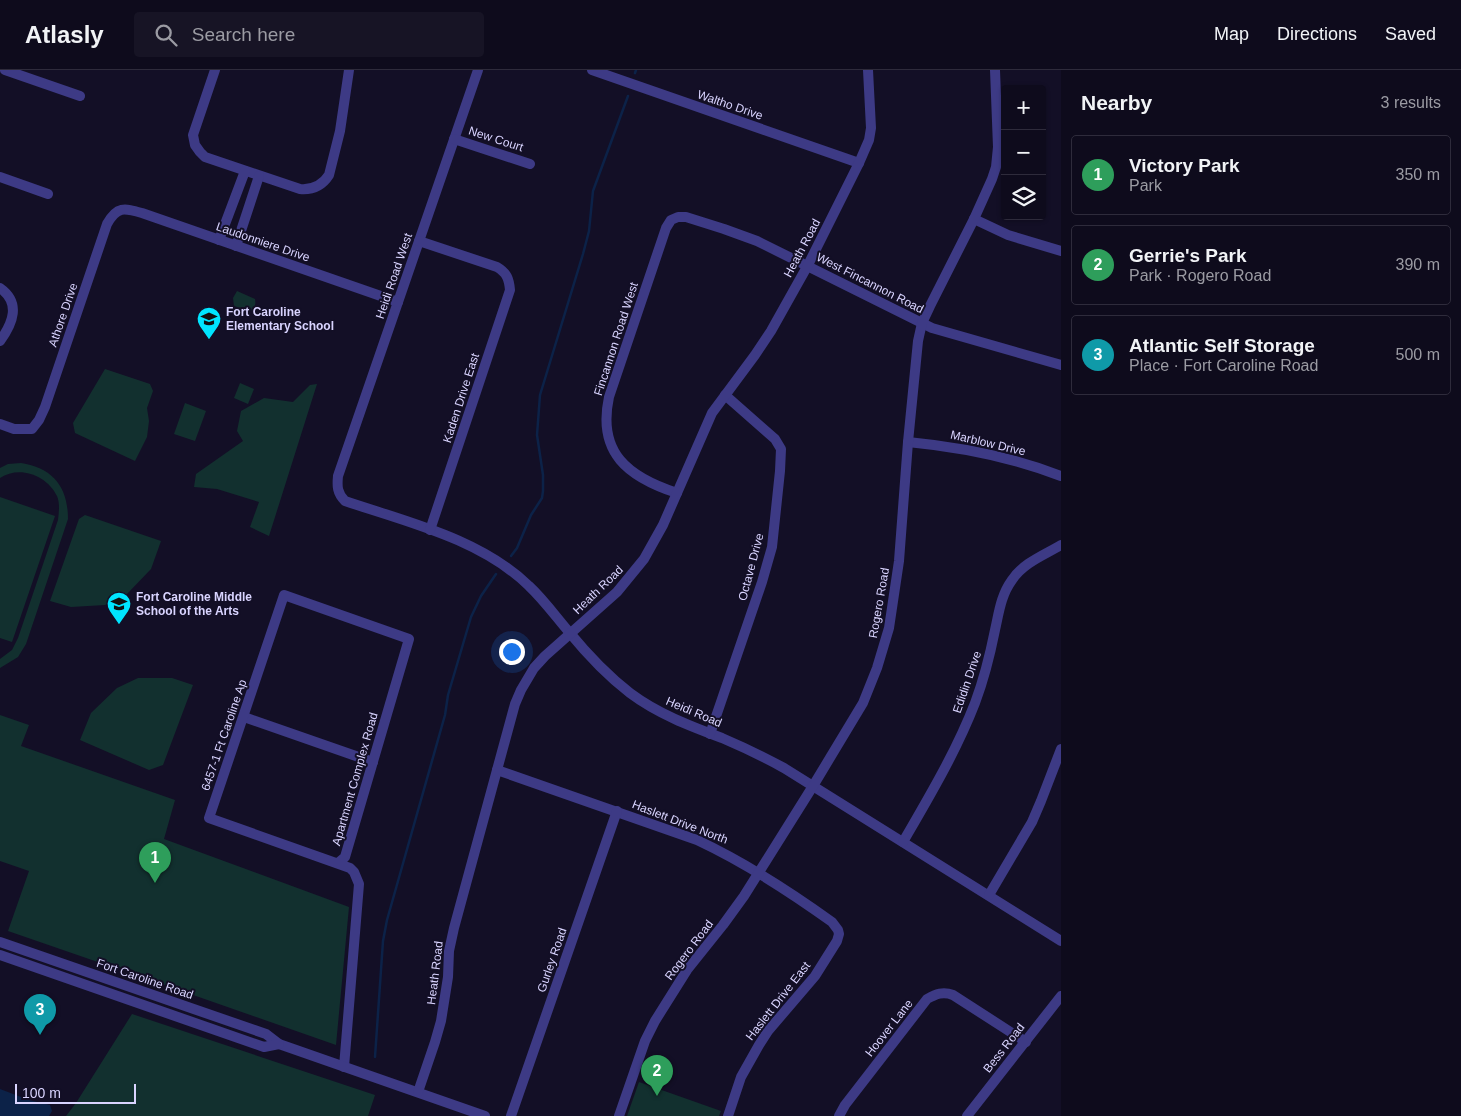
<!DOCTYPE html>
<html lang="en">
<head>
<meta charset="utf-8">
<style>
  body { margin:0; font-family:Helvetica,sans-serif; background:#171425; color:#f1f3f6 }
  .controls { position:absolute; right:15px; top:15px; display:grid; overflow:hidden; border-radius:5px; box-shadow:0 1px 4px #0004 }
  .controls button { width:45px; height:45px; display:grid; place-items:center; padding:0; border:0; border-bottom:1px solid #2e2b3b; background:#0e0b1c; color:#f1f3f6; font:25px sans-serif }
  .scale { position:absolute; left:15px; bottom:12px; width:121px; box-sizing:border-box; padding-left:5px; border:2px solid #d9d4ff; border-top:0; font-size:14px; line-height:18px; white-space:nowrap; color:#d9d4ff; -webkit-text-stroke:4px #130f26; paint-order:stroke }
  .you { position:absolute; left:511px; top:581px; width:18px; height:18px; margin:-12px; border:4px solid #fff; border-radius:50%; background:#1a73e8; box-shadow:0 0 0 8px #1a73e833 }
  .badge { display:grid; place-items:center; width:32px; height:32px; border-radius:50%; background:#7c3aed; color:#fff; font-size:16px; font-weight:700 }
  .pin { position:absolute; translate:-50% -41px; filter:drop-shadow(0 1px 2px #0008) }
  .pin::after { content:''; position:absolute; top:26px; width:18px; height:15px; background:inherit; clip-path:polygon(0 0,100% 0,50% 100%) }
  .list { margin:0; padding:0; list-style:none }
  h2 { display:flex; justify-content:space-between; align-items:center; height:65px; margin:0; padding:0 20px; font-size:21px }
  h2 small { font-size:16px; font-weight:400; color:#9b9ba3 }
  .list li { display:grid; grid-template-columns:32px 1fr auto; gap:15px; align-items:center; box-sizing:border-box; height:80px; margin:0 10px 10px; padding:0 10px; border:1px solid #2e2b3b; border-radius:5px }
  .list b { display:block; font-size:19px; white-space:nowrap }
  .list p { margin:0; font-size:16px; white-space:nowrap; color:#9b9ba3 }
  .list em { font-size:16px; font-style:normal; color:#9b9ba3 }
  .icon { flex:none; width:28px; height:28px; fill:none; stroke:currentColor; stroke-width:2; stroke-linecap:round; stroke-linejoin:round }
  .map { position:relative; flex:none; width:1061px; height:1046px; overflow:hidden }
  header { display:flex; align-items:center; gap:30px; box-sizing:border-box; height:70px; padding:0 25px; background:#0e0b1c; border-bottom:1px solid #2e2b3b }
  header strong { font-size:24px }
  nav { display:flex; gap:28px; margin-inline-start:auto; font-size:18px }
  .search { width:350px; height:45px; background:#171425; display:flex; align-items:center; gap:12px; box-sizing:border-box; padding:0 18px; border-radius:5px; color:#9b9ba3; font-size:19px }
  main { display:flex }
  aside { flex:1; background:#0e0b1c }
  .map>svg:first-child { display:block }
  .green { fill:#12302f }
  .water { fill:#0c2248 }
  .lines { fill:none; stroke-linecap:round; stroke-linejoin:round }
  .stream { stroke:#0c2248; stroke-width:2.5 }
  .minor { stroke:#3d3a85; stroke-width:10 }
  .labels { text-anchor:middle; stroke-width:4; stroke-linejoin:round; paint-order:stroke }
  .street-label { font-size:12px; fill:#d9d4ff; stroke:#130f26 }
  .poi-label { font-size:12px; font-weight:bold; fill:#d9d4ff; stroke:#130f26; text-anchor:start }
</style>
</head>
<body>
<header>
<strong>Atlasly</strong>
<div class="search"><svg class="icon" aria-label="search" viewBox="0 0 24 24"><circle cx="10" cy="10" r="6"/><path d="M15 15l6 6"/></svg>Search here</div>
<nav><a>Map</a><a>Directions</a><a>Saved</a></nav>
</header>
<main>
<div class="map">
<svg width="1061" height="1046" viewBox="0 0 1061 1046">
  <rect width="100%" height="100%" fill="#130f26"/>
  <g class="green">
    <path d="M 237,221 L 255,229 C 256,235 255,237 251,241 L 234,236 L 233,228 Z"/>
    <polygon points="105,299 150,314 153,321 147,338 149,351 147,367 135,391 75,363 73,353"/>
    <polygon points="240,313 254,319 248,334 234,328"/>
    <polygon points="317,314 269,466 250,457 259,432 217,419 194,417 196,404 243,371 237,361 241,341 264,328 293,332 310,315"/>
    <polygon points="185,333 206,341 195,371 174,364"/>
    <path d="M 21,393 C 53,398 68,417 68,449 L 26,574 L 18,587 L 0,598 L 0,589 L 12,580 L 18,568 L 58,450 C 59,442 60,433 57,426 C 47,405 19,395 0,408 L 0,398 L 8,394 Z"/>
    <polygon points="0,427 55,446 12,572 0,568"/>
    <polygon points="85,445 161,471 151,499 126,525 105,535 71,537 50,531 79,449"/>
    <polygon points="138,608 172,608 193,615 163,695 149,700 80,670 91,643 117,618"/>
    <polygon points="0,645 29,655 21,676 175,730 164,769 349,837 336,975 136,905 133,900 123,896 118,899 8,861 29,801 0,791"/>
    <polygon points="132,944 375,1025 368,1046 66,1046 76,1033"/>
    <polygon points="639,1012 721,1041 719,1046 627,1046"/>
  </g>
  <polygon class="water" points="0,1019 29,1030 50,1035 52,1041 49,1046 0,1046"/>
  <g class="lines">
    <g class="stream">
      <polyline points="635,3 636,0"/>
      <polyline points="511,486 517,478 531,445 542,428 543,421 543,405 537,365 540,325 583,184 589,161 593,121 628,26"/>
      <polyline points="375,987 383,871 387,850 445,645 448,625 471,547 481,526 496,504"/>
    </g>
    <g class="minor">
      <polyline points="5,0 80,26"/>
      <path d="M 215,0 L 193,65 L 195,75 L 200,82 L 205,87 L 300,119 C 312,120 322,116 329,105 L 340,61 L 349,0"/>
      <path d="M 478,0 L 338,406 C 337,416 337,423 345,431 C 407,452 481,469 529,516 C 544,530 556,547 569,562 C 587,584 608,606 630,623 C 658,644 690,656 722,668 C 743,677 764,687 784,698 L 1061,871"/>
      <polyline points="592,0 859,93"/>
      <polyline points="454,69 530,94"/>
      <polyline points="0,107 48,124"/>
      <polyline points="974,149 1008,165 1061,181"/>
      <polyline points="219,170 245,101"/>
      <path d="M 419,171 L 497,197 C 507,203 509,209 510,220 L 430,460"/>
      <polyline points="236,176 259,106"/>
      <path d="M 0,218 C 21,233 13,253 0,271"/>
      <path d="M 0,354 L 14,359 L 32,359 L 39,350 L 45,337 L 107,154 C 117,136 124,138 142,143 L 398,232"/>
      <path d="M 908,372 C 960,377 1012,387 1061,406"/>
      <path d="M 677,423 C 628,407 597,383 609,327 L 666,158 L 671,150 L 678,147 L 686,147 L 724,159 L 757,171 L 932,258 L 1061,295"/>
      <polyline points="244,647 373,692"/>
      <polyline points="710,664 762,512 772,477 780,401 781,379 775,369 725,325"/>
      <path d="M 497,700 L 697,770 C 746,793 789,821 832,852 L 838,860 L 839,864 L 837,871 L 815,906 L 768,961 L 759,975 L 741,1007 L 728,1046"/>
      <path d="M 903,772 C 929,727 956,682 975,633 C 984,609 990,585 995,560 C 999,542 1001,525 1012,510 C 1023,493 1044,485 1061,475"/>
      <polyline points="338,793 345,787 409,569 284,525 209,748 350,798 354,802 359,814 344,997"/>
      <polyline points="989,825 1032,752 1041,731 1061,679"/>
      <polyline points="0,872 266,964 279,974 485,1046"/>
      <polyline points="0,885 264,977 279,974"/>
      <polyline points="418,1022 435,972 441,951 448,907 449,881 454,858 497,700 515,634 521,620 534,598 545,586 617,522 644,489 663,455 712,343 755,285 771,261 808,195 859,93 869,70 871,58 868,0"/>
      <polyline points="511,1046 617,741"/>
      <polyline points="619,1046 645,971 655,951 687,900 723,855 744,826 813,716 863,633 877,598 889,558 899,491 908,372 918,271 922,253 930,236 974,149 992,109 996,97 998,77 995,0"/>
      <path d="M 839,1046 L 845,1035 L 927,929 C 936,924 943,921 953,925 L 1026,972"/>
      <polyline points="967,1046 1061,926"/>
    </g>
  </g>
  <defs>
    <symbol id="school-pin" viewBox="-11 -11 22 30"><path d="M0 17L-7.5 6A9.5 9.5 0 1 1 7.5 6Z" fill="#00e5ff" stroke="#130f26"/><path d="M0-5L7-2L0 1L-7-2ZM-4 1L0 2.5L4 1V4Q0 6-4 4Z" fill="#111"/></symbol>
  </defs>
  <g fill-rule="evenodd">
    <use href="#school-pin" x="195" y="235" width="28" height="38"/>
    <use href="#school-pin" x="105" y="520" width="28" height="38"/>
  </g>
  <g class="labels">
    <g class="street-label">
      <text transform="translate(730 35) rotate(19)" y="4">Waltho Drive</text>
      <text transform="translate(496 69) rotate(18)" y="4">New Court</text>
      <text transform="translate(263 172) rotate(19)" y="4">Laudonniere Drive</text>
      <text transform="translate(802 178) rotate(-62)" y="4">Heath Road</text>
      <text transform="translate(394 206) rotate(-71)" y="4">Heidi Road West</text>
      <text transform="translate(870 213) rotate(27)" y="4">West Fincannon Road</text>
      <text transform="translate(63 245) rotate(-71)" y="4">Athore Drive</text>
      <text transform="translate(616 269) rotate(-72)" y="4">Fincannon Road West</text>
      <text transform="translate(461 328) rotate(-72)" y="4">Kaden Drive East</text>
      <text transform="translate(988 373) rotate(13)" y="4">Marblow Drive</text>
      <text transform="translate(751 497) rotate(-75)" y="4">Octave Drive</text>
      <text transform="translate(598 520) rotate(-44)" y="4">Heath Road</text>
      <text transform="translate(879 533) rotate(-80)" y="4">Rogero Road</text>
      <text transform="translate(967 612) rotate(-71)" y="4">Edidin Drive</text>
      <text transform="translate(694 642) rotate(23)" y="4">Heidi Road</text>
      <text transform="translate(224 665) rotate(-71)" y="4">6457-1 Ft Caroline Ap</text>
      <text transform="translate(355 709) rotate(-74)" y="4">Apartment Complex Road</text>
      <text transform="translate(680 752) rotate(21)" y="4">Haslett Drive North</text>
      <text transform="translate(689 880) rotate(-53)" y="4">Rogero Road</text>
      <text transform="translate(552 890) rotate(-71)" y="4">Gurley Road</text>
      <text transform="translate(435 903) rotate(-83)" y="4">Heath Road</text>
      <text transform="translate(145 909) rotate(19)" y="4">Fort Caroline Road</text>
      <text transform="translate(778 931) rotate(-52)" y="4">Haslett Drive East</text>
      <text transform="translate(889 958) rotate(-52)" y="4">Hoover Lane</text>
      <text transform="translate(1004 978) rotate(-52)" y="4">Bess Road</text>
    </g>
    <g class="poi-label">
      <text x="226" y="246">Fort Caroline<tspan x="226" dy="14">Elementary School</tspan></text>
      <text x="136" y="531">Fort Caroline Middle<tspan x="136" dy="14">School of the Arts</tspan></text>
    </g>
  </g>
</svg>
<div class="controls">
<button>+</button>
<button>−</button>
<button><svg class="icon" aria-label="layers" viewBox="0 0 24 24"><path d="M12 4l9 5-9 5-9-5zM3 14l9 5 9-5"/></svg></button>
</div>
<div class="scale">100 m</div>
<div class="you"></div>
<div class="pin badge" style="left:155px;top:813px;background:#2e9e5b">1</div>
<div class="pin badge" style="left:657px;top:1026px;background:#2e9e5b">2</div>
<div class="pin badge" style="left:40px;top:965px;background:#0f9aa8">3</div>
</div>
<aside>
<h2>Nearby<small>3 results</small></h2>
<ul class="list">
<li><span class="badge" style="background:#2e9e5b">1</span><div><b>Victory Park</b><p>Park</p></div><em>350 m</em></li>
<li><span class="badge" style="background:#2e9e5b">2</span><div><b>Gerrie's Park</b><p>Park · Rogero Road</p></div><em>390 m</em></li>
<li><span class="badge" style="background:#0f9aa8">3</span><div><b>Atlantic Self Storage</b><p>Place · Fort Caroline Road</p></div><em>500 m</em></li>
</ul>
</aside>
</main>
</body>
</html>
